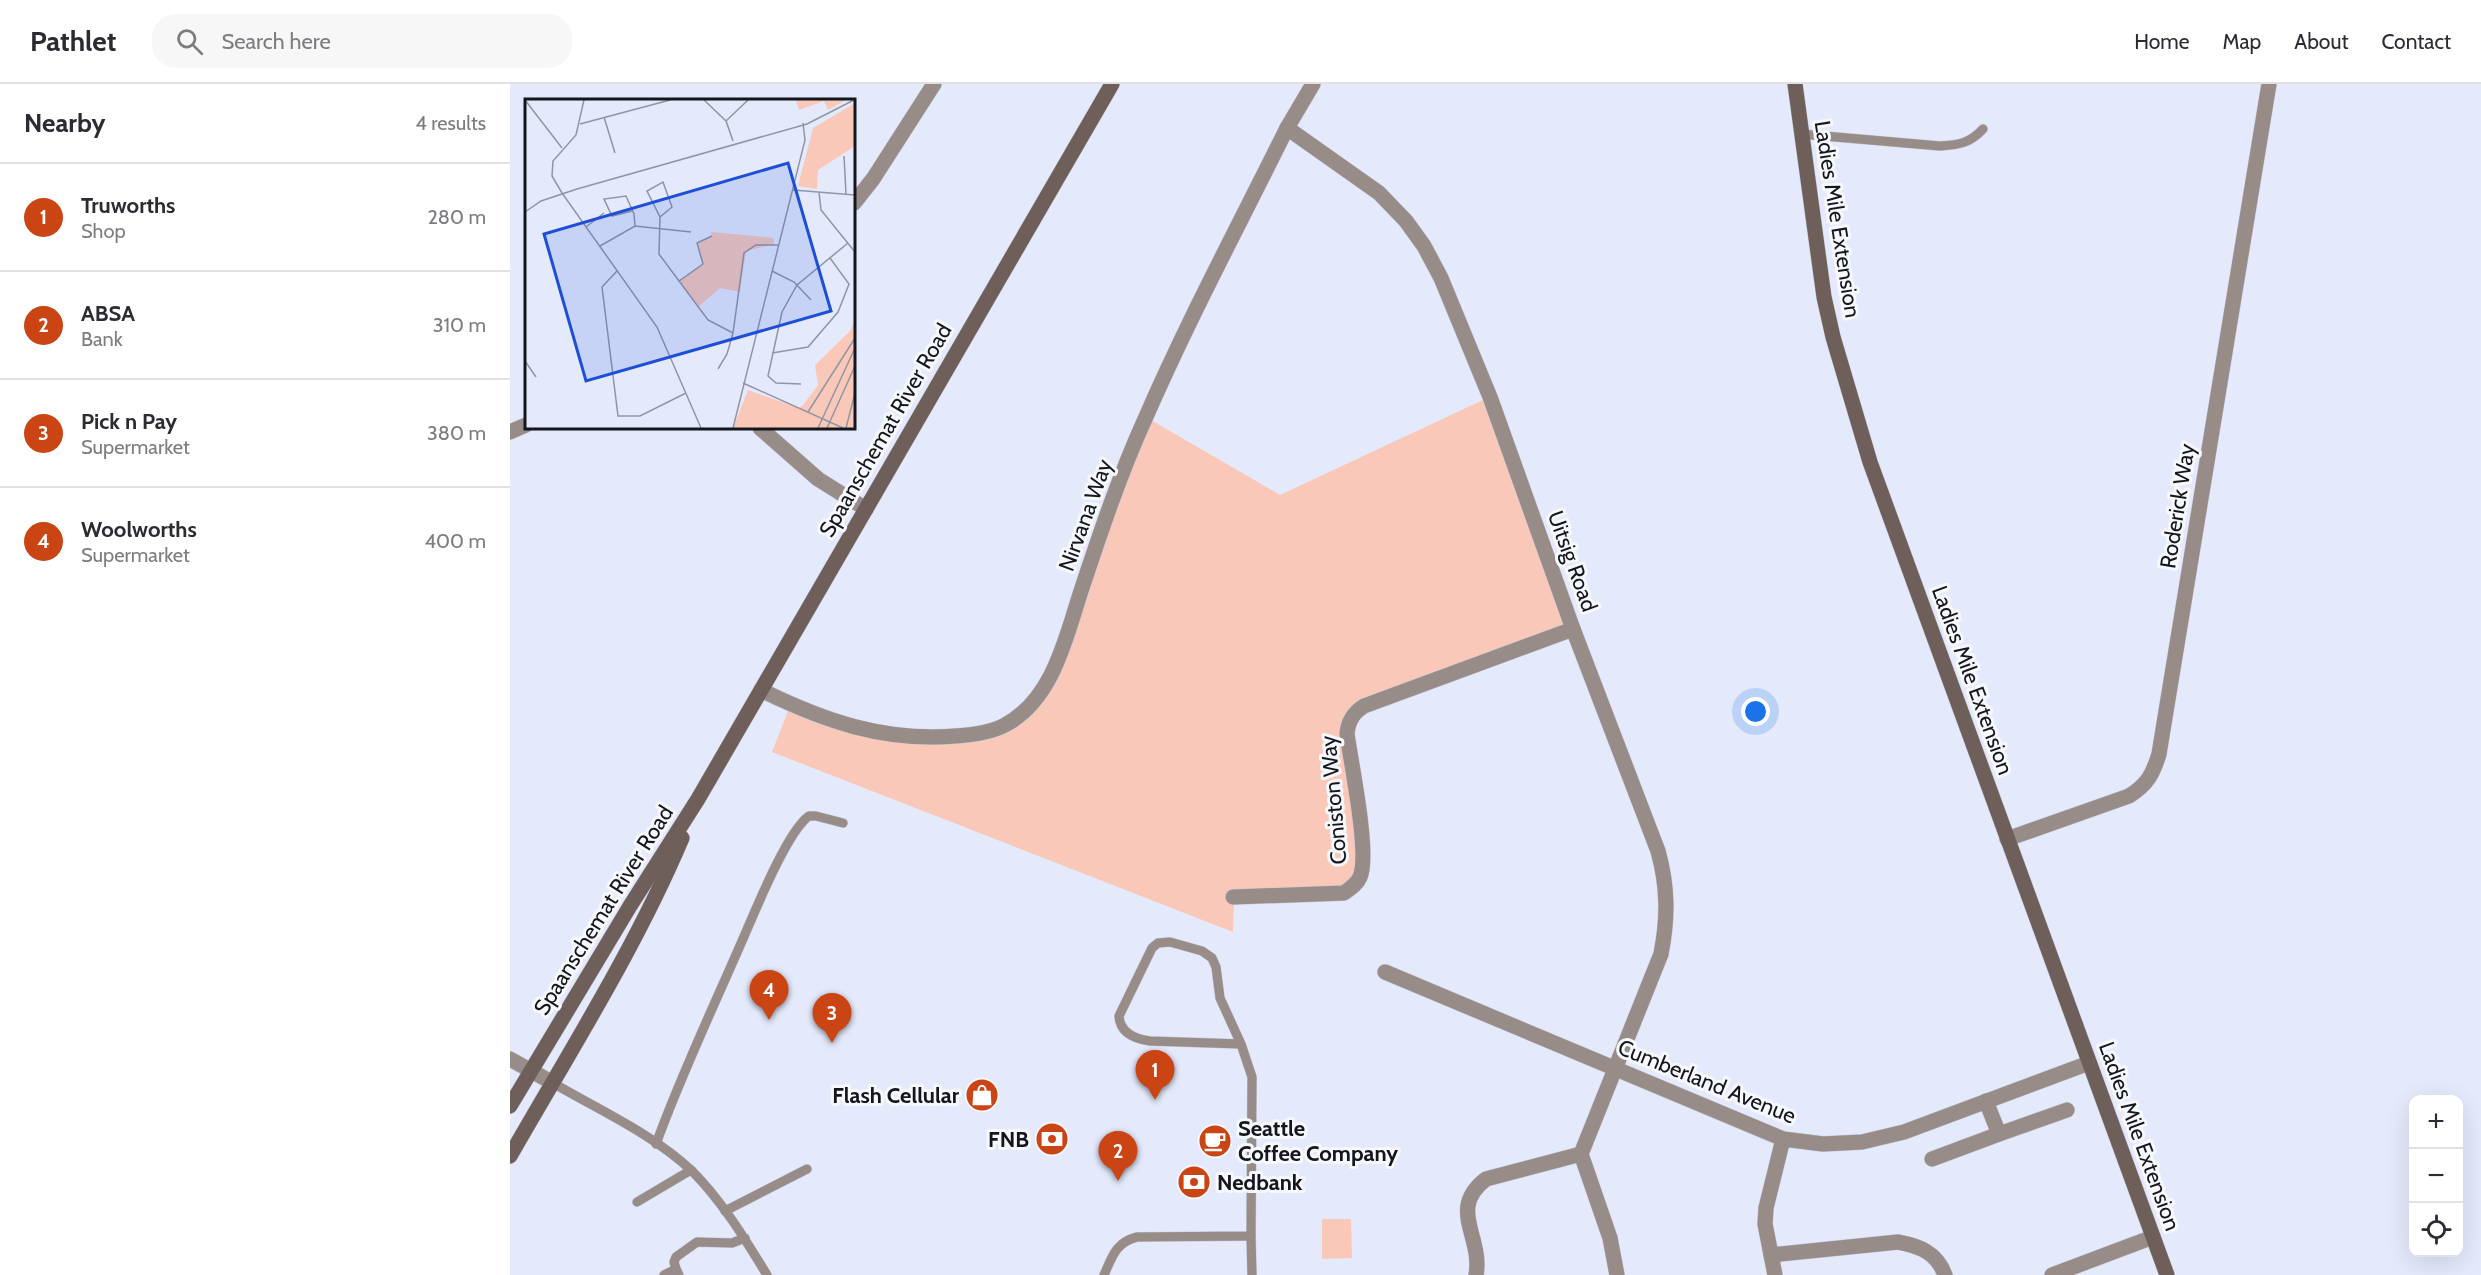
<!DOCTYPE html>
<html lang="en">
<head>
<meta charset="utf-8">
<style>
  body { margin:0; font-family:Cabin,sans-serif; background:#f7f7f7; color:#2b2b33 }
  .controls { position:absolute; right:18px; bottom:18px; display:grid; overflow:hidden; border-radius:12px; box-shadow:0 6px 24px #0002 }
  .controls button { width:54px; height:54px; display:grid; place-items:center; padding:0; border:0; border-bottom:2px solid #e1e1e2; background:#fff; color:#2b2b33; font:30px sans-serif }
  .you { position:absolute; left:1246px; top:628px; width:21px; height:21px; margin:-15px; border:4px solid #fff; border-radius:50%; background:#1a73e8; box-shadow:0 0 0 9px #1a73e833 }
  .badge { display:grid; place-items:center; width:39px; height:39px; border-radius:50%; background:#cb4413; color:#fff; font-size:20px; font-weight:700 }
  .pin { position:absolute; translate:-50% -50px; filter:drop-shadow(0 2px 3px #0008) }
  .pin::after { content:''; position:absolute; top:32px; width:21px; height:18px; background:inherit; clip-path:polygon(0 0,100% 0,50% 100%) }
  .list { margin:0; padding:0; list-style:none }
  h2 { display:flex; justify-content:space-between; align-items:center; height:78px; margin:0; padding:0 24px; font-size:26px }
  h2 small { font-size:20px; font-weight:400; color:#7c7c81 }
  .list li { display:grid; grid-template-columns:39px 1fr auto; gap:18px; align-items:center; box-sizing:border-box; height:108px; padding:0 24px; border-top:2px solid #e1e1e2 }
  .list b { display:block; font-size:22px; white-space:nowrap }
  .list p { margin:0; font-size:20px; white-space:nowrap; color:#7c7c81 }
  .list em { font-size:20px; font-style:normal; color:#7c7c81 }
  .icon { flex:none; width:33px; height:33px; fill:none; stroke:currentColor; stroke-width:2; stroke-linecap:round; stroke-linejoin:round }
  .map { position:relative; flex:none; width:1971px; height:1191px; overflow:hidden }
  header { display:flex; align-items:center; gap:36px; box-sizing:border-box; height:84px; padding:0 30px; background:#fff; border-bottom:2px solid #e1e1e2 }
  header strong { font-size:28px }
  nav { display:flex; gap:33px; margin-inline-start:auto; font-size:21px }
  .search { width:420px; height:54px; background:#f7f7f7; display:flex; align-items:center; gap:15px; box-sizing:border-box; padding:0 21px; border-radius:24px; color:#7c7c81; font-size:22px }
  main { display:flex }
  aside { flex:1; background:#fff }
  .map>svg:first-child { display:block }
  .green { fill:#f9c8b9 }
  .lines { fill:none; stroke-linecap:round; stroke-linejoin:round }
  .service-casing { stroke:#c3c8d8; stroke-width:10 }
  .minor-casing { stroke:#c3c8d8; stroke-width:16 }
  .tertiary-casing { stroke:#c3c8d8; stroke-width:16 }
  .secondary-casing { stroke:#c3c8d8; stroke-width:16 }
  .service { stroke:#978c88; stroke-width:9 }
  .minor { stroke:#978c88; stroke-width:15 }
  .tertiary { stroke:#978c88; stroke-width:15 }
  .secondary { stroke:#6f5f5a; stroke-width:15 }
  .labels { text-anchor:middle; stroke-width:6; stroke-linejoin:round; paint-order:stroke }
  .street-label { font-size:22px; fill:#14161e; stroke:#f6f8fc }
  .poi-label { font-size:22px; font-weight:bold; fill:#14161e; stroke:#f6f8fc; text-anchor:end }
  .inset-road { fill:none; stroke:#9195a3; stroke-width:1.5 }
  .view { fill:#1d4ed8; fill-opacity:0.15; stroke:#1d4ed8; stroke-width:3 }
  .inset-edge { fill:none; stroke:#14161e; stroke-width:3 }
</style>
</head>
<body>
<header>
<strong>Pathlet</strong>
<div class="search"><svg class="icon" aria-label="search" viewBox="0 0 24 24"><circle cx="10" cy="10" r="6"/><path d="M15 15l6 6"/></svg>Search here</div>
<nav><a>Home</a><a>Map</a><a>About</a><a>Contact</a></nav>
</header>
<main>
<aside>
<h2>Nearby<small>4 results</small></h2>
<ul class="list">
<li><span class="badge">1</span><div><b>Truworths</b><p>Shop</p></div><em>280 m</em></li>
<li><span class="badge">2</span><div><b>ABSA</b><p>Bank</p></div><em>310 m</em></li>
<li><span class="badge">3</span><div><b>Pick n Pay</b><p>Supermarket</p></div><em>380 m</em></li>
<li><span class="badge">4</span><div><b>Woolworths</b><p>Supermarket</p></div><em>400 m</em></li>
</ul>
</aside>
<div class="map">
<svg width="1971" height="1191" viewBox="0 0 1971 1191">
  <rect width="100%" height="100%" fill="#e4eafc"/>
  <g class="green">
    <polygon points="975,315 1063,545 841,633 854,769 845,802 724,813 723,848 262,668 280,622 333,642 456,650 504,633 536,596 634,332 770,411"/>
    <polygon points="812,1135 841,1135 842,1174 812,1175"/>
  </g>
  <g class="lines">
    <defs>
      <g id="service">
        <path d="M 1291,50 L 1430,62 C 1449,61 1460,59 1473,45"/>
        <path d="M 43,999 C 89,1026 143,1050 182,1087 C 212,1117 235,1155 257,1191"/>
        <path d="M 146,1060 C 171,991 203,924 232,857 C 244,830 277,747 299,732 L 306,732 L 333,739"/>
        <polyline points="127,1118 181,1086"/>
        <polyline points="215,1127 297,1085"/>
        <polyline points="741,1152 742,1191"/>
        <polyline points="166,1185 164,1178 166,1173 187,1158 222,1159 235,1154"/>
        <polyline points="154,1191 166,1185 169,1191"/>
        <path d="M 594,1191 C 602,1173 606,1158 627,1153 L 741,1152 L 742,993 L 731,960 L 710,914 L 706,883 L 702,874 L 692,867 L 660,858 L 648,859 L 642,864 L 609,932 C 610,949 625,955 640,957 L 731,960"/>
      </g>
      <g id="minor">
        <path d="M 777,44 L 869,109 L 896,137 L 914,162 L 931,194 L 980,313 L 1063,545 L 1148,767 C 1158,803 1158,834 1151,870 L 1071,1070 L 1100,1154 L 1107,1191"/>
        <polyline points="344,119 363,95 424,0"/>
        <polyline points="250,344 308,395 356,425"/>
        <polyline points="0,348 16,341"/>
        <path d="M 251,606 C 314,637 374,658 446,652 C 462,651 480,649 495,641 C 544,615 556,552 572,504 C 591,447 610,390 635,335 C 678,236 729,141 777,44 L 803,0"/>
        <path d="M 1497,755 L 1619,712 C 1637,701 1643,690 1649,670 L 1759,0"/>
        <path d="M 723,813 L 834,809 C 841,804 847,800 850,793 C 860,770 841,679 837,650 C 838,637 843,629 854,622 L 1063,545"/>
        <polyline points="875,888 1273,1055 1313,1060 1352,1058 1394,1048 1579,979"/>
        <polyline points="1489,1050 1557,1026"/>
        <polyline points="1422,1075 1489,1050 1476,1017"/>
        <path d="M 1261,1171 L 1388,1158 C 1410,1162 1427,1169 1435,1191"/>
        <path d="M 966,1191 C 973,1152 937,1125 976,1095 L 1071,1070"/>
        <polyline points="1265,1191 1255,1140 1256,1124 1273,1055"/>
        <polyline points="1542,1191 1643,1153"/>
      </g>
      <polyline id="tertiary" points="0,975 43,999"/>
      <g id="secondary">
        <polyline points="1285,0 1314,213 1323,253 1360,378 1657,1191"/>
        <polyline points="0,1022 120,822 188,715 602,0"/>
        <path d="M 0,1072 C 60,967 125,865 172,754"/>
      </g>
    </defs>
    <use href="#service" class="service-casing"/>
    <use href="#minor" class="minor-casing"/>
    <use href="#tertiary" class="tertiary-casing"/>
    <use href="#secondary" class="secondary-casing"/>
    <use href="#service" class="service"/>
    <use href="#minor" class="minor"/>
    <use href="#tertiary" class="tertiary"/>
    <use href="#secondary" class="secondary"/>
  </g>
  <defs>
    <symbol id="shop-disc" viewBox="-11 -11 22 22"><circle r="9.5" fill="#cb4413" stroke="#f6f8fc"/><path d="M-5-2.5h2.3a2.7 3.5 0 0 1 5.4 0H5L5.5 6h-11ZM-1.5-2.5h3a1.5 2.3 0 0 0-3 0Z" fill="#fff"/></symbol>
    <symbol id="bank-disc" viewBox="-11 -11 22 22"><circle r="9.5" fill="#cb4413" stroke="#f6f8fc"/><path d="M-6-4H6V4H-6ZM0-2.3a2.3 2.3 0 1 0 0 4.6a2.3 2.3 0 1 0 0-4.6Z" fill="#fff"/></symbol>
    <symbol id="cafe-disc" viewBox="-11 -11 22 22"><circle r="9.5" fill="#cb4413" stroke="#f6f8fc"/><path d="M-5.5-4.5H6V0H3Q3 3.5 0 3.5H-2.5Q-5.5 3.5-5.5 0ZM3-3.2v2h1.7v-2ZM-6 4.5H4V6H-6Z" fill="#fff"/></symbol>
  </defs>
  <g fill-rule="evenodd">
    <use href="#shop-disc" x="453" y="992" width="38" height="38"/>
    <use href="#bank-disc" x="523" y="1036" width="38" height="38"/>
    <use href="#cafe-disc" x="686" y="1038" width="38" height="38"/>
    <use href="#bank-disc" x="665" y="1079" width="38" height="38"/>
  </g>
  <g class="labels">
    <g class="street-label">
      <text transform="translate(1328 135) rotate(81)" y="8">Ladies Mile Extension</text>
      <text transform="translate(375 346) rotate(-60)" y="8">Spaanschemat River Road</text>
      <text transform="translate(1667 422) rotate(-81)" y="8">Roderick Way</text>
      <text transform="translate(575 431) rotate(-70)" y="8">Nirvana Way</text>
      <text transform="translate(1063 477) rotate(70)" y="8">Uitsig Road</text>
      <text transform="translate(1463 596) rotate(70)" y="8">Ladies Mile Extension</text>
      <text transform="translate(823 716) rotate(-95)" y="8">Coniston Way</text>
      <text transform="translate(93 826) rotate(-58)" y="8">Spaanschemat River Road</text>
      <text transform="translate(1197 997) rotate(22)" y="8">Cumberland Avenue</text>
      <text transform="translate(1630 1052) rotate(70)" y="8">Ladies Mile Extension</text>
    </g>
    <g class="poi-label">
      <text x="449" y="1019">Flash Cellular</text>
      <text x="728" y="1052" text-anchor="start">Seattle<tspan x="728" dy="25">Coffee Company</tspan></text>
      <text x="519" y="1063">FNB</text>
      <text x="707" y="1106" text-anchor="start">Nedbank</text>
    </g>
  </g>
  <g transform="translate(15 15)">
    <rect width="330" height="330" fill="#e4eafc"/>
    <path d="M 271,1 L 321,1 L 303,11 L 299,2 L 274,11 ZM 330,4 L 330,47 L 293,71 L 292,90 L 273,87 L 288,29 ZM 186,133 L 249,139 L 249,145 L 221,152 L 215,193 L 195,189 L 173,208 L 154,182 L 178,165 L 172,144 L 187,137 ZM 330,220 L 330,329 L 208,329 L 223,291 L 274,309 L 278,306 L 293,286 L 290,266 L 325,232 Z" fill="#f9c8b9"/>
    <path class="inset-road" d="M 0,1 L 37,49M 179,1 L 201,22 L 208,42M 79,18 L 90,54M 201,22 L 223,1M 55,25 L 145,1M 319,57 L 321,95M 268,91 L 330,96M 294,93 L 296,111 L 330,153M 37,94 L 27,77 L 28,62 L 51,36 L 59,1M 37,94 L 132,228 L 176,329M 107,112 L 87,117 L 79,100 L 101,97 L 109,115 L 110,127M 0,113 L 16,102 L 52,90 L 282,25 L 329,1M 135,118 L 147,108 L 138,83 L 122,92 L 135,118 L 134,155 L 183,221 L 208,234M 61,128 L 79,114M 75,147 L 110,127 L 166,133M 92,172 L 77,188 L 93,317 L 115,317 L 161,294M 247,172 L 269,183 L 286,201M 154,182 L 178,165 L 172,144 L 187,137M 247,254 L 283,248 L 313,213 L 324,185 L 305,159M 0,262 L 11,278M 193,270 L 202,255 L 208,234 L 219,154 L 231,146 L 253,146M 218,284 L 318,329M 276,285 L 251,284 L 243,277 L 257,213 L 272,186 L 323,144M 283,313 L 330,239M 208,329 L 280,41 L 278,24M 293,329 L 330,249M 302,329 L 330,267M 321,329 L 330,294"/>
    <path class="view" d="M 263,64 L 306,212 L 61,282 L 19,135 Z"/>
    <rect width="330" height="330" class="inset-edge"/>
  </g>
</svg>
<div class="controls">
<button>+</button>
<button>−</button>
<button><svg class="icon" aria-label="locate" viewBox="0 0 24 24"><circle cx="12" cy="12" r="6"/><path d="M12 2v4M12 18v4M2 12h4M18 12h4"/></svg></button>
</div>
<div class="you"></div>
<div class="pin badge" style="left:645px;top:1016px">1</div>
<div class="pin badge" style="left:608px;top:1097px">2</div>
<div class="pin badge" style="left:322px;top:959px">3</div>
<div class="pin badge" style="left:259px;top:936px">4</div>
</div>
</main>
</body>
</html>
